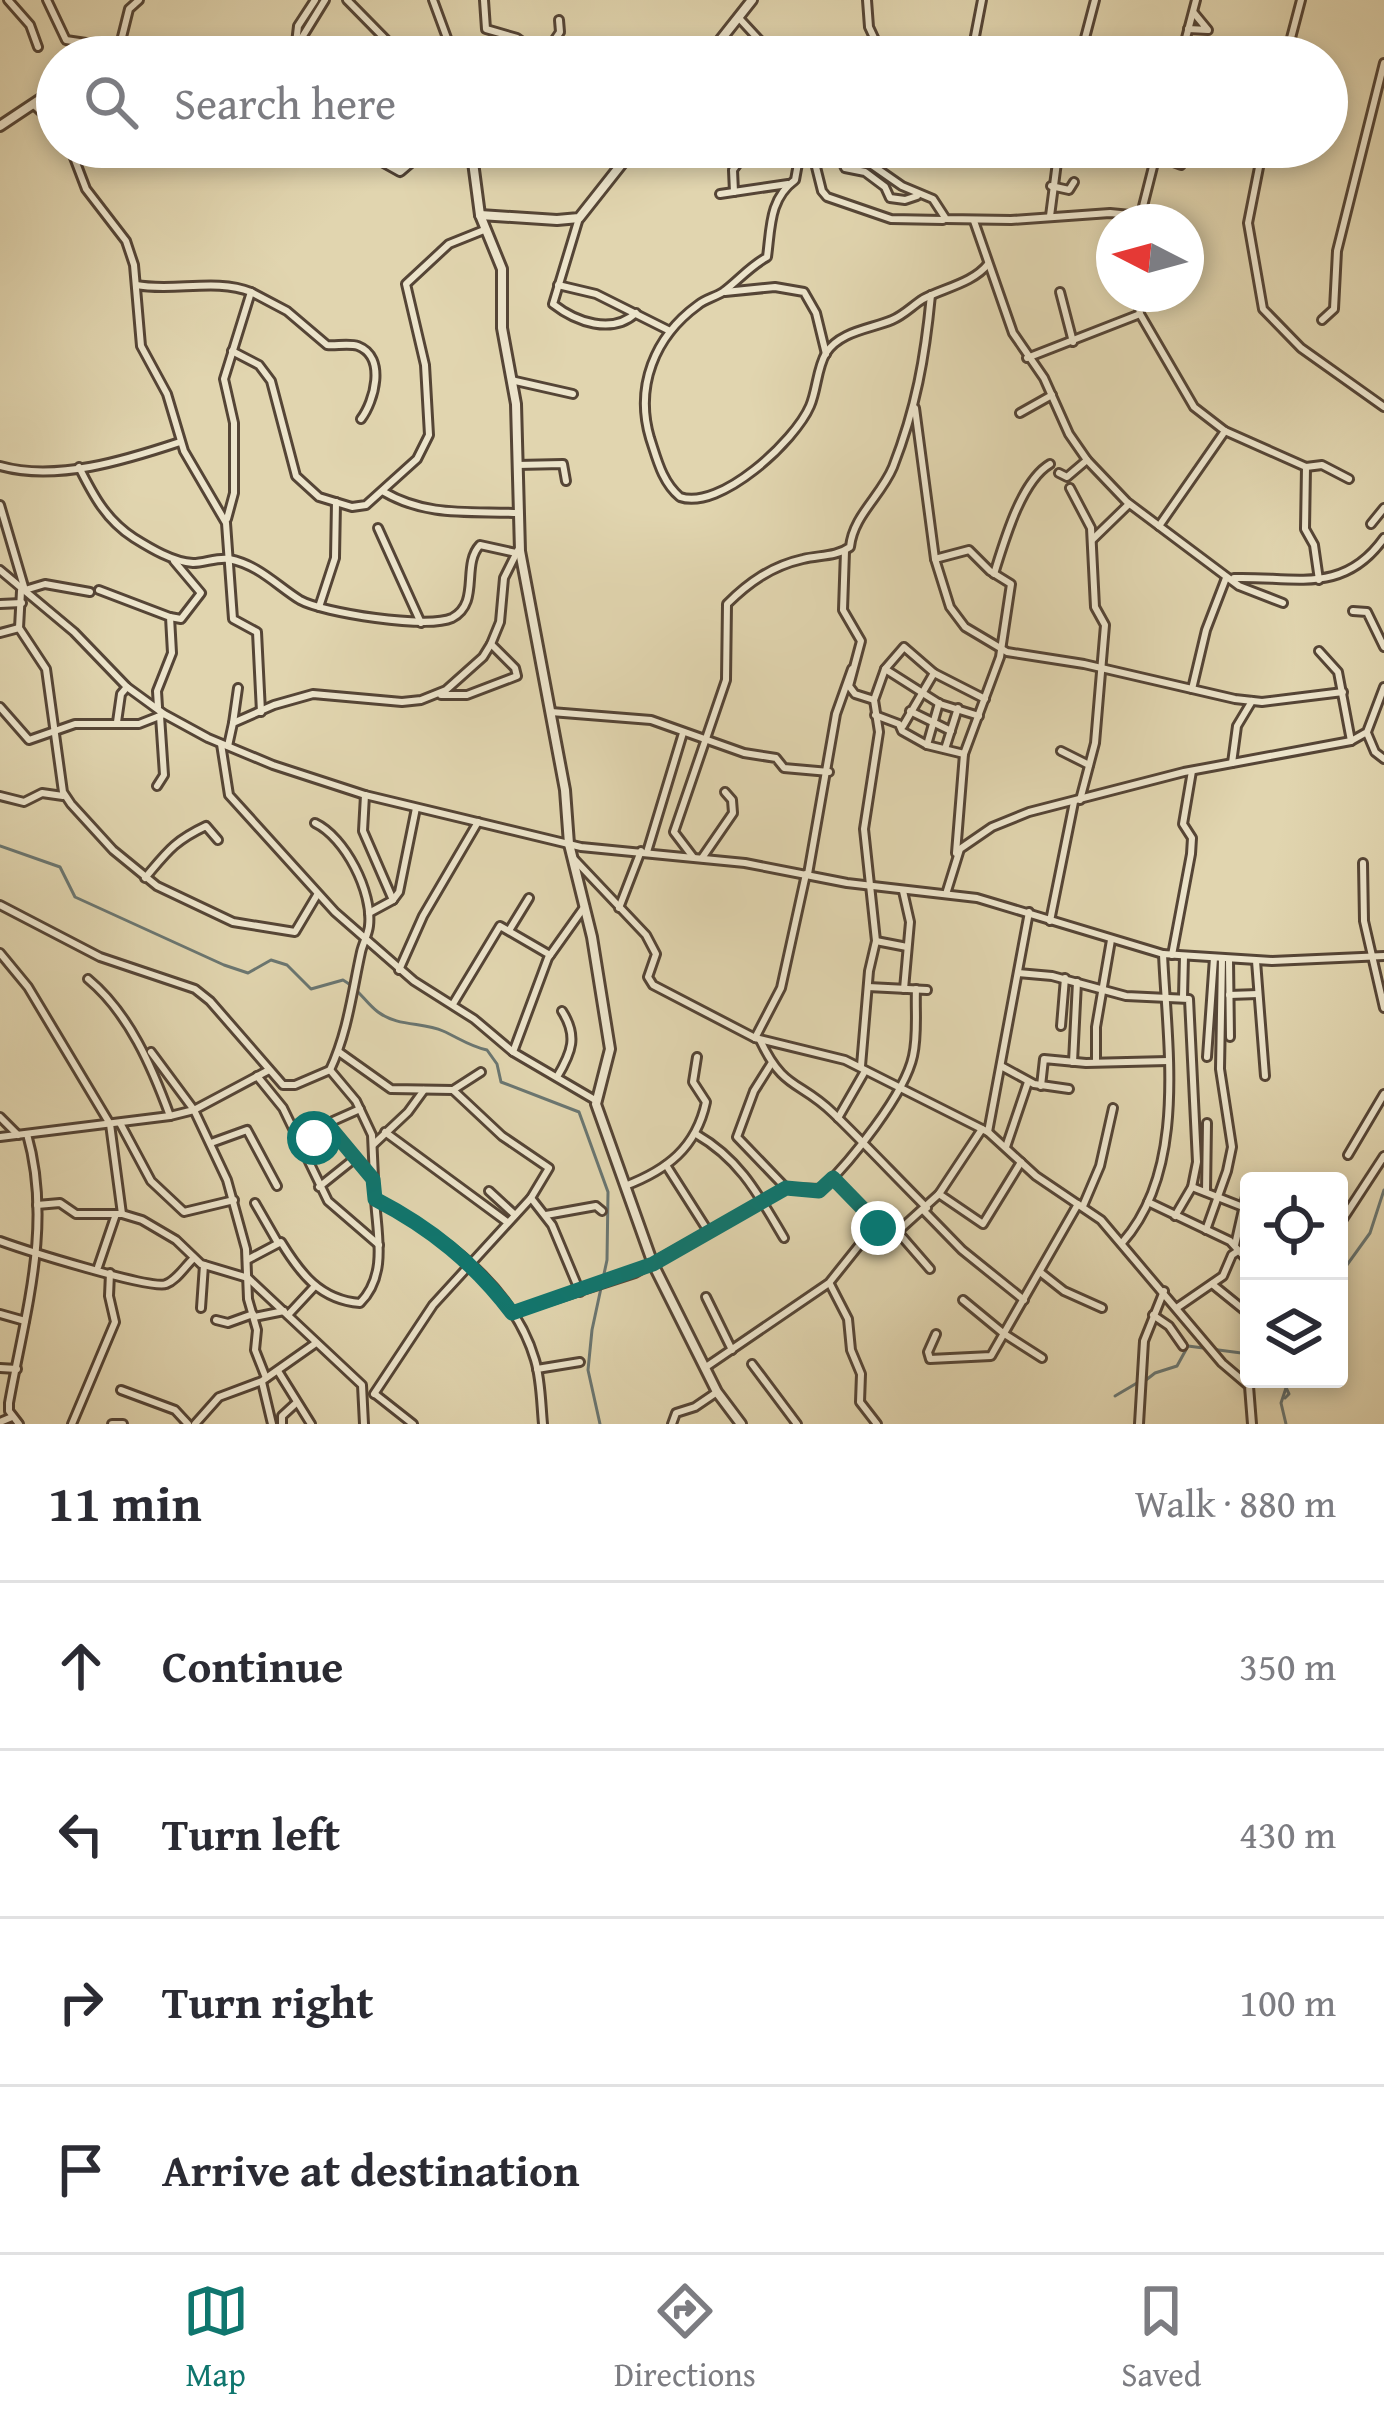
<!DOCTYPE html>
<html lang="en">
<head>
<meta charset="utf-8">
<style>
  body { margin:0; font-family:"Gentium Book Plus",serif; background:#f7f7f7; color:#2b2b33 }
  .controls { position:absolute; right:36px; bottom:36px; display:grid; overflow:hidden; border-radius:12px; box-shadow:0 6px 18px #0003 }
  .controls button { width:108px; height:108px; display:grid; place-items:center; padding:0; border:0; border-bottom:3px solid #e1e1e2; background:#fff; color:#2b2b33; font:60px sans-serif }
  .compass { position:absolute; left:1096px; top:204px; width:108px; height:108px; border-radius:50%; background:#fff; box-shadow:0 6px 18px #0003; rotate:276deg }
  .stop { position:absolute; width:36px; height:36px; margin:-27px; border:9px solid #0f766e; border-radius:50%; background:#fff }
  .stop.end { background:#0f766e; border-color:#fff; box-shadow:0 3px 12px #0008 }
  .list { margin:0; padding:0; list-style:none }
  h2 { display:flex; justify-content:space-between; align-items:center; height:156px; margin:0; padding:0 48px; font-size:51px }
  h2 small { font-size:39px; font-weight:400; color:#7c7c81 }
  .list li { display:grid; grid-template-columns:78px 1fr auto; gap:36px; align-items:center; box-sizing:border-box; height:168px; padding:0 48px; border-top:3px solid #e1e1e2 }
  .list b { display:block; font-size:45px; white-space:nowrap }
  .list em { font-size:39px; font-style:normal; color:#7c7c81 }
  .icon { flex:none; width:66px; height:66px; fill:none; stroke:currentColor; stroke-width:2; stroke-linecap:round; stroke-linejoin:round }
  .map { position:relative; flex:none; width:1384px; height:1424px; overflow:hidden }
  .search { position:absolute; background:#fff; box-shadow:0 6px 18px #0003; left:36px; right:36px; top:36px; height:132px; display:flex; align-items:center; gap:30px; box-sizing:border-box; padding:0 42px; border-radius:66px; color:#7c7c81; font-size:45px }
  .sheet { height:828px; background:#fff }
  nav { display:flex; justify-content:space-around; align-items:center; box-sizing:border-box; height:168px; border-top:3px solid #e1e1e2; background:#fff; font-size:33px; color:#7c7c81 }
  nav a { display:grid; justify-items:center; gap:6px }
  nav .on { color:#0f766e }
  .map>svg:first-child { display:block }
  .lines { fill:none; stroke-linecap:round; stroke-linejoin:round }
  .stream { stroke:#6a7671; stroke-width:3 }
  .minor-casing { stroke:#554536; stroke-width:12 }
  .tertiary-casing { stroke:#554536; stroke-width:14 }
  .minor { stroke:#ece4cb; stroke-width:6 }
  .tertiary { stroke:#ece4cb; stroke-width:8 }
  .route { stroke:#0f766e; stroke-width:15 }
</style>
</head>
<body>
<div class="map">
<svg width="1384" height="1424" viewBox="0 0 1384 1424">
  <rect width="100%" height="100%" fill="#e1d5af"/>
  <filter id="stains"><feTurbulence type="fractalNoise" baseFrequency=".00167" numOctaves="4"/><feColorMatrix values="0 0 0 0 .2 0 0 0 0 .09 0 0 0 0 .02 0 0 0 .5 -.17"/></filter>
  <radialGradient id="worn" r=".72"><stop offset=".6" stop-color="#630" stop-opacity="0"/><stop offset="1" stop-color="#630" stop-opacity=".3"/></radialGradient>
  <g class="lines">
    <g class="stream">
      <path d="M 0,846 L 60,867 L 75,897 L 224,965 L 248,973 L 271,960 L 287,965 L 311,989 L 343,980 C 359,989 365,1002 378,1012 C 398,1027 423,1022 443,1031 C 459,1038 469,1046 487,1050 L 497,1064 L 501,1082 L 579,1112 L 608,1192 L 607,1260 L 592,1330 L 588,1370 L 600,1424"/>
      <polyline points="1339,1276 1370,1233 1384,1190"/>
      <polyline points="1282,1379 1289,1394 1285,1398"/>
      <polyline points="1146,1380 1155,1373 1177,1366 1188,1346 1249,1354"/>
      <polyline points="1115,1396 1137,1383"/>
      <polyline points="1286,1424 1281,1403 1289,1379"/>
    </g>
    <defs>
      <g id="minor">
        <polyline points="8,0 30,25 38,47"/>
        <polyline points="47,0 66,40 86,43 101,57"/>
        <polyline points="347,0 403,57"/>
        <polyline points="433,0 454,57"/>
        <polyline points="484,0 486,29 517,38 543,57"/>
        <polyline points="867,0 869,27 876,42"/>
        <polyline points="739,18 775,57"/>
        <polyline points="1188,29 1208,30 1194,13"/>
        <polyline points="296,43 298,26 315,0"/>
        <polyline points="117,57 129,9 139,0"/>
        <polyline points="290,57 325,0"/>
        <polyline points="543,57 560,32 559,20"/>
        <polyline points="971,57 982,0"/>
        <polyline points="1080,57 1095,0"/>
        <polyline points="1181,57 1196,0"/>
        <polyline points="1286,57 1301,0"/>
        <polyline points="34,105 57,126"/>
        <polyline points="70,147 86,189 126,241 134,265 141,346 167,394 184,451 226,523 233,619 257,632 261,712"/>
        <polyline points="537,147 622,163"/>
        <path d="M 801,147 L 795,180 C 769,199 771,228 767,257 C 749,267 739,280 723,292 C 715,297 705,299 698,305 C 654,337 635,387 650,438 C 657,459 662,482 680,497 C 720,511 795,441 810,406 C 817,390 817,368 826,353 C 840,331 871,329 892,320 C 904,315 912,306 923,299 C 944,288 973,283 988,264"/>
        <polyline points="811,147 822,191 827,197 891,219 943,220"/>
        <polyline points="836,147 845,168 865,172 885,187 890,198 905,200 917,196"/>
        <polyline points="846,147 902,186 933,199 946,219 1011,220 1110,213 1141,216"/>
        <polyline points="1263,147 1248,223 1263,309 1301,348 1384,407"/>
        <polyline points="1157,156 1181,165"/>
        <polyline points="1051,186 1069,190 1074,182"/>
        <polyline points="734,192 733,170 750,147"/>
        <polyline points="720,194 788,184"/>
        <polyline points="1050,216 1059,147"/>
        <path d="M 579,218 L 553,304 C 576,322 612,335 636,313"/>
        <polyline points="974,221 1013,333 1044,378 1069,434 1087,460 1127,502 1239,586 1283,603"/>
        <polyline points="1139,222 1158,147"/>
        <path d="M 136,285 C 173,292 216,278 251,292 L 224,379 L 234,423 L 234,493 L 227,519"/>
        <polyline points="558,285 596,294 670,331"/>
        <path d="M 251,292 L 287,311 L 327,345 C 335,346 350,343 358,346 C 387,357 374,402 361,419"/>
        <polyline points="725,292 775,287 804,292 816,313 826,354"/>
        <polyline points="1060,292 1073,342"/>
        <polyline points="1137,294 1140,314 1194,407 1225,431 1306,467 1305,529 1314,545 1319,580"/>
        <polyline points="1322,320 1334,309 1337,251 1384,63"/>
        <polyline points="232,351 259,365 271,381 296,476 319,497 352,507 366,505 417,459 429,435 425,365 406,284 449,244 484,230"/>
        <polyline points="1027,358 1140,314"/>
        <polyline points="511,380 573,394"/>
        <polyline points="915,408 935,559 950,607 965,627 1007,652 1084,664 1235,699 1262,702 1343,692"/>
        <polyline points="1020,413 1052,395"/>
        <polyline points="517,465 563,464 566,481"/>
        <path d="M 0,466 C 56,482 126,460 180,442"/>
        <path d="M 79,467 C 93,495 106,520 134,538 C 150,548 173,562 193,563 C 204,563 218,557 229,559 C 259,565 276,585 300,600 C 323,613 428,629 452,618 C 481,603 461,565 480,545 L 516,553"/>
        <polyline points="1306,467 1322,465 1349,479"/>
        <polyline points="1059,473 1067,477 1087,460"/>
        <polyline points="1070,488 1091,528 1095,607 1105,625 1095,743 1080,800"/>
        <path d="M 384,492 C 427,517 469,511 518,513"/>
        <polyline points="0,505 25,590 45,584 90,592"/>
        <polyline points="1371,524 1384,508"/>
        <polyline points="1159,526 1225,431"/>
        <polyline points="378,528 421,623"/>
        <polyline points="1093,539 1129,504"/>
        <polyline points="845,551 843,610 861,641 849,686 855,694 874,700"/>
        <polyline points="935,559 969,550 990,571 1011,584 1000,657 964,754 956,853"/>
        <polyline points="0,570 74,632 127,687 164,714 208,738 273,765 365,795 581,847 745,863 847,883 977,898 1163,954 1272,961 1384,956"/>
        <path d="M 994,574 C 1004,542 1021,481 1050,464"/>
        <path d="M 1234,578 C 1293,576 1343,596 1384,538"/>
        <polyline points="99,590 170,617 172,653 157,691 158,707"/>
        <polyline points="21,591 19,628 46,669 63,792 71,804 113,850 157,886 233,922 295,932 317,895"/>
        <polyline points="0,604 22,603"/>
        <polyline points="319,607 335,558 336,502"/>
        <polyline points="1353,611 1367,612 1384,647"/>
        <polyline points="170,617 181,619 201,593 174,561"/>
        <polyline points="0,633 19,628"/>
        <polyline points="1319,651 1338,672 1351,741"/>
        <polyline points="885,669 940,704 979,716"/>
        <polyline points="1192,689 1206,630 1226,578"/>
        <polyline points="441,695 467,695 517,676 515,668 491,644"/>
        <polyline points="0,707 29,740 75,724 139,724 162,715"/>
        <polyline points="910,711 951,731"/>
        <polyline points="551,712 651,720 744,753 776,758 784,768 829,772"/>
        <polyline points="875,715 899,724 902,731 927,745 964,754"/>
        <polyline points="117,722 121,694 127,687"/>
        <polyline points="233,723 238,688"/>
        <polyline points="903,726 934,673"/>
        <polyline points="1367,733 1375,752 1384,759"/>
        <polyline points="221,744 229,795 335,912 414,981 474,1019 513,1052 595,1100"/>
        <polyline points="927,745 939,703"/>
        <polyline points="228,746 233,723 274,705 313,694 402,702 421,700 446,690 483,657 491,644 500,622 504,578 518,550"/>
        <polyline points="945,749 958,708"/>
        <polyline points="1061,751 1089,765"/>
        <polyline points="1232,763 1237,726 1252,701"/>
        <polyline points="157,786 164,775 160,716"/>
        <polyline points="365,795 363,831 393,900"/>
        <polyline points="0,796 24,802 42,793 63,796"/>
        <path d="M 315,823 C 345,837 373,892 369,926 C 368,935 363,943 361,952 C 352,993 348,1031 330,1070"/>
        <polyline points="647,852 683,733"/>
        <path d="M 693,857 L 674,832 L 726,680 L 727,604 C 749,582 772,566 803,559 C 819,555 836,557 850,547 C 853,516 881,496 893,467 C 916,408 925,358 931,295"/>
        <polyline points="702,858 733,813 732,800 725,792"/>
        <polyline points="575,860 646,935 656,954 648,977 653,985 755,1038 845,1060 988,1132 1036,1176 1101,1220 1222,1363 1249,1386 1252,1424"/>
        <polyline points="1363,863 1364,921 1384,1008"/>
        <polyline points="808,874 836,714 852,669"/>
        <path d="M 145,878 C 167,852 174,841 206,826 L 218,840"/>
        <polyline points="903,891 910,922 904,989"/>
        <polyline points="946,894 960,849 992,827 1029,812 1184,772 1351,741 1367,732 1384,687"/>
        <path d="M 0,905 L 100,957 L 195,989 L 210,1001 L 283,1085 L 295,1085 L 330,1070 L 356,1101 L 372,1135 L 375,1199 C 440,1233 513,1285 535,1360 C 541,1380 541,1403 543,1424"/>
        <polyline points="619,908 641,851"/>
        <polyline points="369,913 393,900 399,892 416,808"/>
        <polyline points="1050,921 1074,802"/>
        <polyline points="510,929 529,898"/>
        <polyline points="876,941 907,947"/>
        <polyline points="0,953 28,987 110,1124 122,1214"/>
        <polyline points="1172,955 1191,854 1192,838 1183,824 1192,771"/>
        <polyline points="1229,960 1230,1037"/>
        <polyline points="1256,961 1265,1076"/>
        <polyline points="399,970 423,916 478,822"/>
        <polyline points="1018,973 1052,976 1126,996 1189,999 1197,1162 1192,1187 1175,1216"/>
        <path d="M 88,979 C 129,1013 152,1067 170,1116"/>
        <polyline points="868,987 927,990"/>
        <polyline points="1229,995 1258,994"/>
        <polyline points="1183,997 1184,956"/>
        <polyline points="453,1004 500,926 550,955"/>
        <polyline points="1061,1026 1065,978"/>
        <polyline points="755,1038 781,988 806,874"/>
        <path d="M 760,1040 C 784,1091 799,1080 833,1113 C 865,1144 896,1177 927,1208"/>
        <polyline points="151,1052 194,1110 227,1180 246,1249 248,1299 257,1330 255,1350 266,1378"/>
        <polyline points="339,1052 391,1089 453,1090 502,1136 549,1168 531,1198 433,1305 374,1394"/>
        <polyline points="513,1052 548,958 585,906"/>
        <polyline points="1207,1057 1214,958"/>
        <polyline points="1096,1060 1096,1027 1111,940"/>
        <polyline points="1073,1062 1077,982"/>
        <polyline points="771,1064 754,1091 737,1137 786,1188"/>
        <polyline points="861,1066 869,971 876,941 864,829 879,732 874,700 885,669 904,647 934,673 985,699"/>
        <polyline points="1001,1066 1034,1084 1069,1089"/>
        <polyline points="257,1076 283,1108 328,1201 379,1245"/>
        <path d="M 557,1077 C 572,1052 578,1036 562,1011"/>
        <polyline points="1041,1086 1044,1059 1086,1063 1168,1061"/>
        <polyline points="453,1090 481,1072"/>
        <polyline points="0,1117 18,1135"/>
        <polyline points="838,1118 865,1071"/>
        <polyline points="120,1123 151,1181 184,1212 234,1200"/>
        <polyline points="329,1126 373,1179"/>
        <polyline points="385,1132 507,1222"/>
        <polyline points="988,1132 1029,912"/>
        <path d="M 696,1134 C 741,1160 759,1196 784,1238"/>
        <polyline points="0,1137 170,1116 194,1110 269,1070"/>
        <polyline points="211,1143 247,1130 277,1186"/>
        <polyline points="374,1144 408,1112 424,1090"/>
        <polyline points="1006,1147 1028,1082"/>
        <polyline points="303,1149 333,1121 360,1109"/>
        <polyline points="1348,1155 1384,1094"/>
        <polyline points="666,1165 708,1231"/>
        <polyline points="833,1178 869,1215 862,1223 870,1233"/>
        <path d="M 625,1186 C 667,1170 696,1148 706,1102 L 693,1082 L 697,1057"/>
        <polyline points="319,1187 354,1159"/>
        <polyline points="1192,1187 1243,1207"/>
        <polyline points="489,1191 515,1215"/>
        <polyline points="1206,1192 1207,1123"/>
        <polyline points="939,1194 983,1224 1021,1162"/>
        <polyline points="531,1198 552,1225 580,1292"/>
        <polyline points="1148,1202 1230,1241 1249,1262"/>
        <polyline points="255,1203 278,1243"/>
        <polyline points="37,1205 60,1203 76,1214 122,1214 142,1220 176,1240 201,1264 248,1278 362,1385 364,1424"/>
        <polyline points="1083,1206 1100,1166 1113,1108"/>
        <polyline points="877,1208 930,1269"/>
        <polyline points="924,1211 962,1250 1024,1300"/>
        <polyline points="546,1215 596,1206 602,1211"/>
        <polyline points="1339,1225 1384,1156"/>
        <polyline points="1206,1230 1227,1171 1232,1147 1220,1069 1222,959"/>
        <polyline points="896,1233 939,1194 982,1129"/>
        <path d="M 0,1241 C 22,1249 151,1290 166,1284 C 177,1280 185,1266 194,1258"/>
        <path d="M 1122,1243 C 1188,1169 1167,1045 1163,954"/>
        <polyline points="1235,1245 1249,1183"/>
        <path d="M 247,1260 L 281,1242 C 300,1273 320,1300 360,1303 C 388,1275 377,1234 375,1199"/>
        <polyline points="98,1267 116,1214"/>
        <polyline points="1040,1272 1064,1291 1102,1308"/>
        <polyline points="830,1284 848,1319 851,1350 861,1374 860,1402 877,1424"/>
        <polyline points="1212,1284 1249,1314"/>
        <polyline points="706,1297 732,1350"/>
        <polyline points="963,1300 1003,1333 1042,1358"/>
        <polyline points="1178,1307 1223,1276 1232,1255 1238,1251"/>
        <polyline points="201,1308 204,1265"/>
        <path d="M 512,1313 L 635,1273 L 786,1188 L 822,1189 C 850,1162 905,1094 913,1056 C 918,1034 915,1011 916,989"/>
        <polyline points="0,1314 25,1321"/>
        <polyline points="288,1315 314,1287"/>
        <polyline points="1153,1315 1169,1326 1183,1346"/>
        <polyline points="254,1317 284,1311"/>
        <polyline points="216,1320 228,1323 253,1314"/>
        <polyline points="936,1334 928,1352 930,1359 991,1356 1078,1204"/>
        <polyline points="752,1364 797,1424"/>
        <polyline points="706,1367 829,1283 865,1238 887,1223"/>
        <polyline points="0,1368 17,1369"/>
        <polyline points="537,1369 580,1362"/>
        <polyline points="278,1371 311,1424"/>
        <polyline points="262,1382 272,1424"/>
        <polyline points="121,1390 175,1410 188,1424"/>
        <polyline points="375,1394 413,1424"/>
        <polyline points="0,1422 12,1417"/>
        <path d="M 19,1424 L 9,1411 L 9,1403 C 25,1313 53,1225 27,1134"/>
        <polyline points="72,1424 115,1322 109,1296 110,1273"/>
        <polyline points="112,1424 123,1424"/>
        <polyline points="195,1424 219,1397 262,1381 316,1343"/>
        <polyline points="282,1424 282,1416 295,1404"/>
        <polyline points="672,1424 676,1413 695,1407 717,1392"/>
        <polyline points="1139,1424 1144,1341 1164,1291"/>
      </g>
      <g id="tertiary">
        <polyline points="145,57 149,57"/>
        <polyline points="707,57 752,0"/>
        <polyline points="0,126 57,88"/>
        <polyline points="357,147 400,171 428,147"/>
        <polyline points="471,147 480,215 502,269 502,328 516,404 520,551 565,790 569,844 592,937 610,1049 596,1104 653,1264 717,1392 741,1424"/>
        <polyline points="480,215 557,220 579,218 635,147"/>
      </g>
    </defs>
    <use href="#minor" class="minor-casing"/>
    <use href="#tertiary" class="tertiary-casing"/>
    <use href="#minor" class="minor"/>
    <use href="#tertiary" class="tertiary"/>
  </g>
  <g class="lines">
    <path class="route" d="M 314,1138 L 328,1125 L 373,1179 L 375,1199 C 431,1228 474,1263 512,1313 L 653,1264 L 786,1188 L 819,1191 L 833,1178 L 869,1215 L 862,1225 L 871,1233 L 878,1228"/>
  </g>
  <rect width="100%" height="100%" filter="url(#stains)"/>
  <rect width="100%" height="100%" fill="url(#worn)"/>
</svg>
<div class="controls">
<button><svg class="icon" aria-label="locate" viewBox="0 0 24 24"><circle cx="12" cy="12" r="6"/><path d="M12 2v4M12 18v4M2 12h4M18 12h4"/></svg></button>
<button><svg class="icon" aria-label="layers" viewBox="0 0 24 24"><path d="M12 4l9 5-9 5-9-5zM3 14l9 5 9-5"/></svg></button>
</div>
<svg class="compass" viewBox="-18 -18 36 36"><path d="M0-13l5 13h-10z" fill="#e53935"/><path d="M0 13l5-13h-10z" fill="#7c7c81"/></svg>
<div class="stop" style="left:314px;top:1138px"></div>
<div class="stop end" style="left:878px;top:1228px"></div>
<div class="search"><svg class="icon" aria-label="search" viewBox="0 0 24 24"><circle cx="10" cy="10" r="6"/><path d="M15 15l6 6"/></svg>Search here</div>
</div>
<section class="sheet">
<h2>11 min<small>Walk · 880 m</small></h2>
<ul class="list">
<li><svg class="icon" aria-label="ahead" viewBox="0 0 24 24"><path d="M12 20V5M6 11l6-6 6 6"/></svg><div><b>Continue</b></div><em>350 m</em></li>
<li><svg class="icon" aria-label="left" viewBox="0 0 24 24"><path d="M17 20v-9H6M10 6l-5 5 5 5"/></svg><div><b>Turn left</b></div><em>430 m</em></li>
<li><svg class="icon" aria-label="right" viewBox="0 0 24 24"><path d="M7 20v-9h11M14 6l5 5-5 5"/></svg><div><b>Turn right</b></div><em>100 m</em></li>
<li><svg class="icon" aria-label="arrive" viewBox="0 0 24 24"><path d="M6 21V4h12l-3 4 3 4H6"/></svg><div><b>Arrive at destination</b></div></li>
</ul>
</section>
<nav>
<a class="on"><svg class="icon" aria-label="map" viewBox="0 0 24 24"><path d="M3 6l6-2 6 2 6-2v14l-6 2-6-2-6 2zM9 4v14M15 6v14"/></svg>Map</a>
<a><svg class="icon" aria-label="directions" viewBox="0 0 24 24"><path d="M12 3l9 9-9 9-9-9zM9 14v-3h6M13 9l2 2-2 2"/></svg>Directions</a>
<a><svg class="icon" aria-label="saved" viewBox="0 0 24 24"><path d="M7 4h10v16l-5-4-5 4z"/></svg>Saved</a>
</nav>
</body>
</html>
